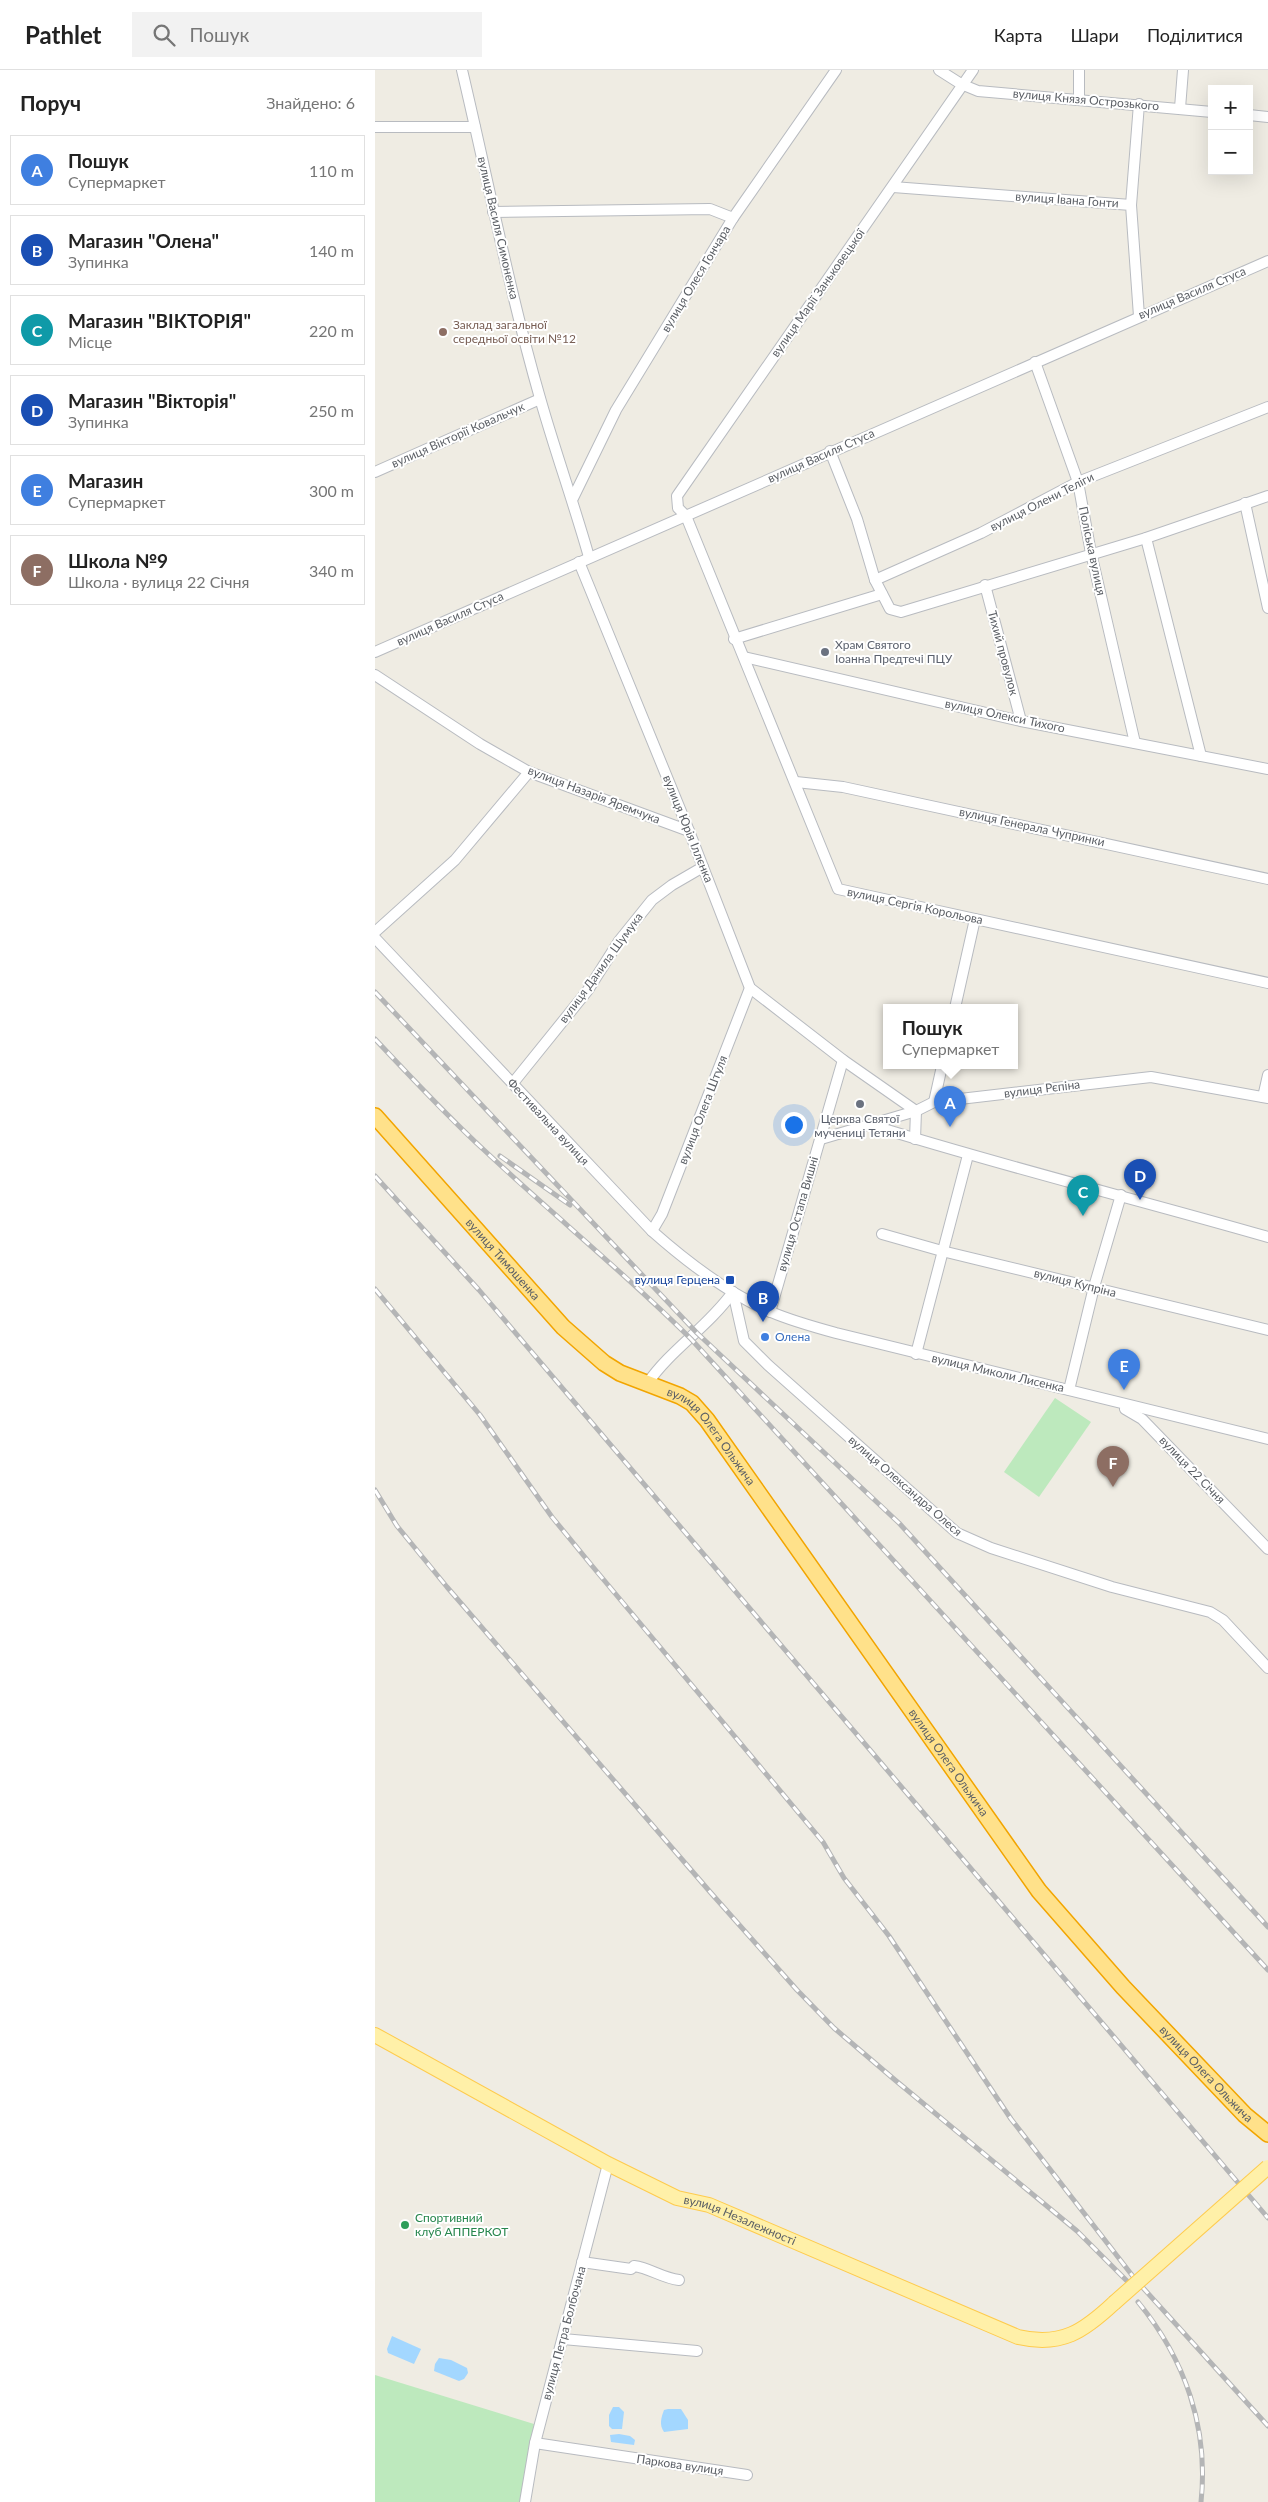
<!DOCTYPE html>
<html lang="uk">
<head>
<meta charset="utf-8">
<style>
  body { margin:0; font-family:Lato,sans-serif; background:#f2f2f2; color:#222 }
  .controls { position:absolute; right:15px; top:15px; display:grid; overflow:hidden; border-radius:0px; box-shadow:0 5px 20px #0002 }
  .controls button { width:45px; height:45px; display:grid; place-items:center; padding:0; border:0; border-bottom:1px solid #e0e0e0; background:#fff; color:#222; font:25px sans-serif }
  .you { position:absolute; left:418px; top:1054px; width:18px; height:18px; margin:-12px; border:4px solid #fff; border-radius:50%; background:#1a73e8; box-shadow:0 0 0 8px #1a73e833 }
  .badge { display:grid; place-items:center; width:32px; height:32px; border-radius:50%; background:#7c3aed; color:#fff; font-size:16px; font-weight:700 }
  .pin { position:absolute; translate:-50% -41px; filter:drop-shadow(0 1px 2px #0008) }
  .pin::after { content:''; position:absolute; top:26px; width:18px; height:15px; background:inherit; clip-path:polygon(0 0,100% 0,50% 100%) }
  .popup { position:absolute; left:508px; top:934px; width:135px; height:65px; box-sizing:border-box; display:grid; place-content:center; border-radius:0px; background:#fff; filter:drop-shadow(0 1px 4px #0005); font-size:16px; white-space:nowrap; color:#767676 }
  .popup b { font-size:19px; color:#222 }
  .popup::after { content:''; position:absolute; left:50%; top:100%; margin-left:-10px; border:10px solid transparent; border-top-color:#fff }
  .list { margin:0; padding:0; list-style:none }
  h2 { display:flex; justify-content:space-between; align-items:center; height:65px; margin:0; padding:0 20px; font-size:21px }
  h2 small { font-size:16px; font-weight:400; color:#767676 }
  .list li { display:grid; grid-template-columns:32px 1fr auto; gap:15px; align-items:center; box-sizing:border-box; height:70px; margin:0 10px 10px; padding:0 10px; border:1px solid #e0e0e0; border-radius:0px }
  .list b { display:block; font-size:19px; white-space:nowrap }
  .list p { margin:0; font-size:16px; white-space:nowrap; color:#767676 }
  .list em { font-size:16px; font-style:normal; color:#767676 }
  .icon { flex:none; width:28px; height:28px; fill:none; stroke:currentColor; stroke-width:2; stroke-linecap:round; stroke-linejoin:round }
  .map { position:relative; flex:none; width:893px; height:2432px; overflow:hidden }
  header { display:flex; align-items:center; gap:30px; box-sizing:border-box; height:70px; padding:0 25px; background:#fff; border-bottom:1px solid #e0e0e0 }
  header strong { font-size:24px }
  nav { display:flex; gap:28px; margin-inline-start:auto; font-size:18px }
  .search { width:350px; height:45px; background:#f2f2f2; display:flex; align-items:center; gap:12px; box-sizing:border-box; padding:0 18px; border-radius:0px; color:#767676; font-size:19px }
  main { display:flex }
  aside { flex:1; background:#fff }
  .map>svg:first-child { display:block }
  .green { fill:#bde9bd }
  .water { fill:#a3d7ff }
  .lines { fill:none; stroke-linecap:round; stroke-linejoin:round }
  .minor-casing { stroke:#b8bbc0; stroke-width:12 }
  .major-casing { stroke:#fecb4d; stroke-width:16 }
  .highway-casing { stroke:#f2a500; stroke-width:18 }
  .minor { stroke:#fff; stroke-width:10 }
  .major { stroke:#fff0a8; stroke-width:14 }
  .highway { stroke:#ffe18a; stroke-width:15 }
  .rail-casing { stroke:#b4b5b6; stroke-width:5 }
  .rail { stroke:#fff; stroke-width:3; stroke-dasharray:9; stroke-linecap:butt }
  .major-bridge-casing { stroke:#fecb4d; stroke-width:16; stroke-linecap:butt }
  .major-bridge { stroke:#fff0a8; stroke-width:14 }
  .education-dot { fill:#8d6e63; stroke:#fff; stroke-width:2 }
  .worship-dot { fill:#6b7280; stroke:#fff; stroke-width:2 }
  .transit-dot { fill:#1a4fb4; stroke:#fff; stroke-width:2 }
  .shop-dot { fill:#3f7fe0; stroke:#fff; stroke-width:2 }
  .leisure-dot { fill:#2e9e5b; stroke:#fff; stroke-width:2 }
  .labels { text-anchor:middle; stroke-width:4; stroke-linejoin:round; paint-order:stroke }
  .street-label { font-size:12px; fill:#5b5f65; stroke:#fff }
  .education-label { font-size:12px; fill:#785e54; stroke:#fff; text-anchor:start }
  .worship-label { font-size:12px; fill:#5b616d; stroke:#fff; text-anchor:start }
  .transit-label { font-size:12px; fill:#164399; stroke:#fff; text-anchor:end }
  .shop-label { font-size:12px; fill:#366cbe; stroke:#fff; text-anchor:start }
  .leisure-label { font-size:12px; fill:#27864d; stroke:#fff; text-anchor:start }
</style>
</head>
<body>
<header>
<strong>Pathlet</strong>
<div class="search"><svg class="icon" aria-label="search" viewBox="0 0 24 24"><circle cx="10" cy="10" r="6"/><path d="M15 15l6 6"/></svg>Пошук</div>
<nav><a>Карта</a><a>Шари</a><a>Поділитися</a></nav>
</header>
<main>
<aside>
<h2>Поруч<small>Знайдено: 6</small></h2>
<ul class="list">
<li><span class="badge" style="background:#3f7fe0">A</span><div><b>Пошук</b><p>Супермаркет</p></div><em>110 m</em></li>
<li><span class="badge" style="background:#1a4fb4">B</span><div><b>Магазин &quot;Олена&quot;</b><p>Зупинка</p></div><em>140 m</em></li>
<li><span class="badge" style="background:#0f9aa8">C</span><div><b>Магазин &quot;ВІКТОРІЯ&quot;</b><p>Місце</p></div><em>220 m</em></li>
<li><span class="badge" style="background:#1a4fb4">D</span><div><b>Магазин &quot;Вікторія&quot;</b><p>Зупинка</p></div><em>250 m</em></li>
<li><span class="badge" style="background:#3f7fe0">E</span><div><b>Магазин</b><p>Супермаркет</p></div><em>300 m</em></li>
<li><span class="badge" style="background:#8d6e63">F</span><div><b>Школа №9</b><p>Школа · вулиця 22 Січня</p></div><em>340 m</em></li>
</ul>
</aside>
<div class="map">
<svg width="893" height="2432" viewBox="0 0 893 2432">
  <rect width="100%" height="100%" fill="#efece3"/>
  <g class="green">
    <polygon points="680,1328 716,1352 664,1427 629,1402"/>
    <polygon points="0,2305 159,2354 145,2432 0,2432"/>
  </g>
  <g class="water">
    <polygon points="17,2266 46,2279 39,2294 13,2283 12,2279"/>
    <polygon points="64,2288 76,2290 92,2298 93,2303 89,2309 84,2311 59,2301 60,2294"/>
    <polygon points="238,2337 244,2337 249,2342 247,2359 237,2359 234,2356 234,2345"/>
    <path d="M 293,2339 L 306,2339 L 313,2350 L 313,2359 L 289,2362 C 284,2355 286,2348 289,2340 Z"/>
    <polygon points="244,2364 255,2366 260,2370 259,2375 236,2372 235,2365"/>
  </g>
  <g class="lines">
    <defs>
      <g id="minor">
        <path d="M 87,0 C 113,110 134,220 165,328 C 180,381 199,434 214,487"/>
        <polyline points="564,0 586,14 603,21 837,42"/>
        <polyline points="598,0 302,426 303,438 311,446 463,819 893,913"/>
        <polyline points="704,29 704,0"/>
        <polyline points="805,38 808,0"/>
        <polyline points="874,45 893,47"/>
        <polyline points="0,57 100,57"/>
        <polyline points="518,117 756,135 764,246"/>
        <polyline points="756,135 764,34"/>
        <polyline points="118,142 335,139 358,148"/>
        <polyline points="660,292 703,412 716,483 760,673"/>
        <polyline points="455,381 482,449 500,510 515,539 526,542 771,468 893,426"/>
        <polyline points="0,402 165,329"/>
        <polyline points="198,428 241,340 358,148 461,0"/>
        <polyline points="870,433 893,538"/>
        <polyline points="771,468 826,686"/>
        <polyline points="204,492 314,761 375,918 468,990 541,1041 540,1069"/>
        <polyline points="500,510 606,463 703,412 893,337"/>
        <polyline points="610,515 646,651"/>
        <polyline points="359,569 507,524"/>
        <polyline points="0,582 893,191"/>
        <polyline points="369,587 646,651 893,699"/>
        <polyline points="0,605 105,674 154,702 314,761"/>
        <polyline points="421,712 468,717 893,809"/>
        <polyline points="0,862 80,790 154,702"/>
        <path d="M 0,868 L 277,1161 C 312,1192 352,1223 396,1242 C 417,1251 439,1257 461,1263 L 893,1369"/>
        <polyline points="580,938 600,849"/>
        <polyline points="138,1013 213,920 244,871 277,830 297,815 328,797"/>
        <polyline points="888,1027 893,1005"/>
        <polyline points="559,1032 567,996"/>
        <path d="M 496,1055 C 627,1096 761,1129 893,1167"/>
        <polyline points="446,1069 541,1041 559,1032 776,1007 893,1028"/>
        <polyline points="277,1161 287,1144 375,918"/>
        <polyline points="507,1164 567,1181 893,1260"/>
        <polyline points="358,1222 369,1271 393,1295 582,1463 616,1478 737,1517 835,1542 848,1550 893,1598"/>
        <polyline points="395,1242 468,990"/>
        <polyline points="541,1284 593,1085"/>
        <path d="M 272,1314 C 296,1279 332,1258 358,1222"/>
        <polyline points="694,1320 719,1217 746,1125"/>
        <polyline points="750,1339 767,1349 893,1479"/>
        <path d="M 207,2192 L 256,2199 L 259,2196 C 275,2198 287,2208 304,2210"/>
        <polyline points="188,2269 322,2281"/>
        <polyline points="160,2373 372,2405"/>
        <polyline points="150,2432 160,2373 233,2094"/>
      </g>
      <g id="major">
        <path id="s1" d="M 0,1965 L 233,2094 L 302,2128 L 334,2135 L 643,2267 C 687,2277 709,2261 739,2233"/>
      </g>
      <g id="highway">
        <path id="s2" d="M 0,1046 L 188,1257 L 229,1293 L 245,1303 L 305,1326 L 317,1333 L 332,1350 L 664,1821 L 748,1917 L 870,2045 L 893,2064"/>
      </g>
    </defs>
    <use href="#minor" class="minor-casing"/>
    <use href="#major" class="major-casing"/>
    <use href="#highway" class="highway-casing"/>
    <use href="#minor" class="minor"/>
    <use href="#major" class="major"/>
    <use href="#highway" class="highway"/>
    <defs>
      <g id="rail">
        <polyline points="0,922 322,1263 524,1453 893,1857"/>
        <path d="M 0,969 C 36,1007 71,1045 109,1080 C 177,1144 250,1203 316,1269 L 893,1900"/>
        <polyline points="125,1086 195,1135"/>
        <polyline points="0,1106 104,1220 893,2148"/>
        <polyline points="0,1219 105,1345 177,1447 218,1497 448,1772 469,1808 514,1866 636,2049 760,2209 893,2356"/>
        <polyline points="0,1420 22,1456 72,1517 336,1823 422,1920 459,1958 520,2010 702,2161 760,2219"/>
        <path d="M 763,2232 C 810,2289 834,2358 826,2432"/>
      </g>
    </defs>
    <use href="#rail" class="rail-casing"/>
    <use href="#rail" class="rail"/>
    <defs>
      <polyline id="major-bridge" points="739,2233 893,2097"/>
    </defs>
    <use href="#major-bridge" class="major-bridge-casing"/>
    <use href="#major-bridge" class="major-bridge"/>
  </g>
  <circle class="education-dot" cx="68" cy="262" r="5"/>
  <g class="worship-dot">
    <circle cx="450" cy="582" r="5"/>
    <circle cx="485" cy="1034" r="5"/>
  </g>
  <rect class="transit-dot" x="350" y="1205" width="10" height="10" rx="2.5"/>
  <circle class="shop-dot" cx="390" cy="1267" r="5"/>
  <circle class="leisure-dot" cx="30" cy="2155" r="5"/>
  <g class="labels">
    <g class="street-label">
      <text transform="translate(711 30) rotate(5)" y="4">вулиця Князя Острозького</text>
      <text transform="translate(692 130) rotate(4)" y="4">вулиця Івана Гонти</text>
      <text transform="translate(123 158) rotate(77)" y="4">вулиця Василя Симоненка</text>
      <text transform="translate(321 209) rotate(-59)" y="4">вулиця Олеся Гончара</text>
      <text transform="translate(443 223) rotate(-55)" y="4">вулиця Марії Заньковецької</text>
      <text transform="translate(817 223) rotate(-23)" y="4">вулиця Василя Стуса</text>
      <text transform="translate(83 365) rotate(-24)" y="4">вулиця Вікторії Ковальчук</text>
      <text transform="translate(446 386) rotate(-24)" y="4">вулиця Василя Стуса</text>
      <text transform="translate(667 432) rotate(-27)" y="4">вулиця Олени Теліги</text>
      <text transform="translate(717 481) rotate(78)" y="4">Поліська вулиця</text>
      <text transform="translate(75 549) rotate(-24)" y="4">вулиця Василя Стуса</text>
      <text transform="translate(628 583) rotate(75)" y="4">Тихий провулок</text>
      <text transform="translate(630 646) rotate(12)" y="4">вулиця Олекси Тихого</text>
      <text transform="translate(219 725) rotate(21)" y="4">вулиця Назарія Яремчука</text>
      <text transform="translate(657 757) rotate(12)" y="4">вулиця Генерала Чупринки</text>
      <text transform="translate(313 759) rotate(68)" y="4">вулиця Юрія Іллєнка</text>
      <text transform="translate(540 836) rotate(12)" y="4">вулиця Сергія Корольова</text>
      <text transform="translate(226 898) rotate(-54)" y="4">вулиця Данила Шумука</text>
      <text transform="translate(667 1019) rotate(-7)" y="4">вулиця Рєпіна</text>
      <text transform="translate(328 1040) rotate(-69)" y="4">вулиця Олега Штуля</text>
      <text transform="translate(173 1052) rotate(47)" y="4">Фестивальна вулиця</text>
      <text transform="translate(423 1144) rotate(-74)" y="4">вулиця Остапа Вишні</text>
      <text dy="4" stroke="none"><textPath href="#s2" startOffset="192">вулиця Тимошенка</textPath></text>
      <text transform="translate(700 1213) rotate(14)" y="4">вулиця Купріна</text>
      <text transform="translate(623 1303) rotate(13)" y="4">вулиця Миколи Лисенка</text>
      <text dy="4" stroke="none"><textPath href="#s2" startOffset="471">вулиця Олега Ольжича</textPath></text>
      <text transform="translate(817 1400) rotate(46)" y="4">вулиця 22 Січня</text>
      <text transform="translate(530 1416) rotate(41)" y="4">вулиця Олександра Олеся</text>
      <text dy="4" stroke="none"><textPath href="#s2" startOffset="876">вулиця Олега Ольжича</textPath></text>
      <text dy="4" stroke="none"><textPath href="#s2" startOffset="1281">вулиця Олега Ольжича</textPath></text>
      <text dy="4" stroke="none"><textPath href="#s1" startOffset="410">вулиця Незалежності</textPath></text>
      <text transform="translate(189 2263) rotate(-75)" y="4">вулиця Петра Болбочана</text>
      <text transform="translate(305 2395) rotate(8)" y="4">Паркова вулиця</text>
    </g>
    <g class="education-label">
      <text x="78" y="259">Заклад загальної<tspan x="78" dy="14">середньої освіти №12</tspan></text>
    </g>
    <g class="worship-label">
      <text x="460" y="579">Храм Святого<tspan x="460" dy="14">Іоанна Предтечі ПЦУ</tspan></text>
      <text x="485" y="1053" text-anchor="middle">Церква Святої<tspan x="485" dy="14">мучениці Тетяни</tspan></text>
    </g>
    <g class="transit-label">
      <text x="345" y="1214">вулиця Герцена</text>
    </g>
    <g class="shop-label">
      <text x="400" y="1271">Олена</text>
    </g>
    <g class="leisure-label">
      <text x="40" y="2152">Спортивний<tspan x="40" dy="14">клуб АППЕРКОТ</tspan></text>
    </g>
  </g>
</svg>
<div class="controls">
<button>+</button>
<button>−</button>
</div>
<div class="you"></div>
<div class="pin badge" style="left:575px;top:1057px;background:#3f7fe0">A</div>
<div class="popup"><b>Пошук</b>Супермаркет</div>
<div class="pin badge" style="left:388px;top:1252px;background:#1a4fb4">B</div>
<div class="pin badge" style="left:708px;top:1146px;background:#0f9aa8">C</div>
<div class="pin badge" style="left:765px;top:1130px;background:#1a4fb4">D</div>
<div class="pin badge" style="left:749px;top:1320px;background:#3f7fe0">E</div>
<div class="pin badge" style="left:738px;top:1417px;background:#8d6e63">F</div>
</div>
</main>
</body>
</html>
